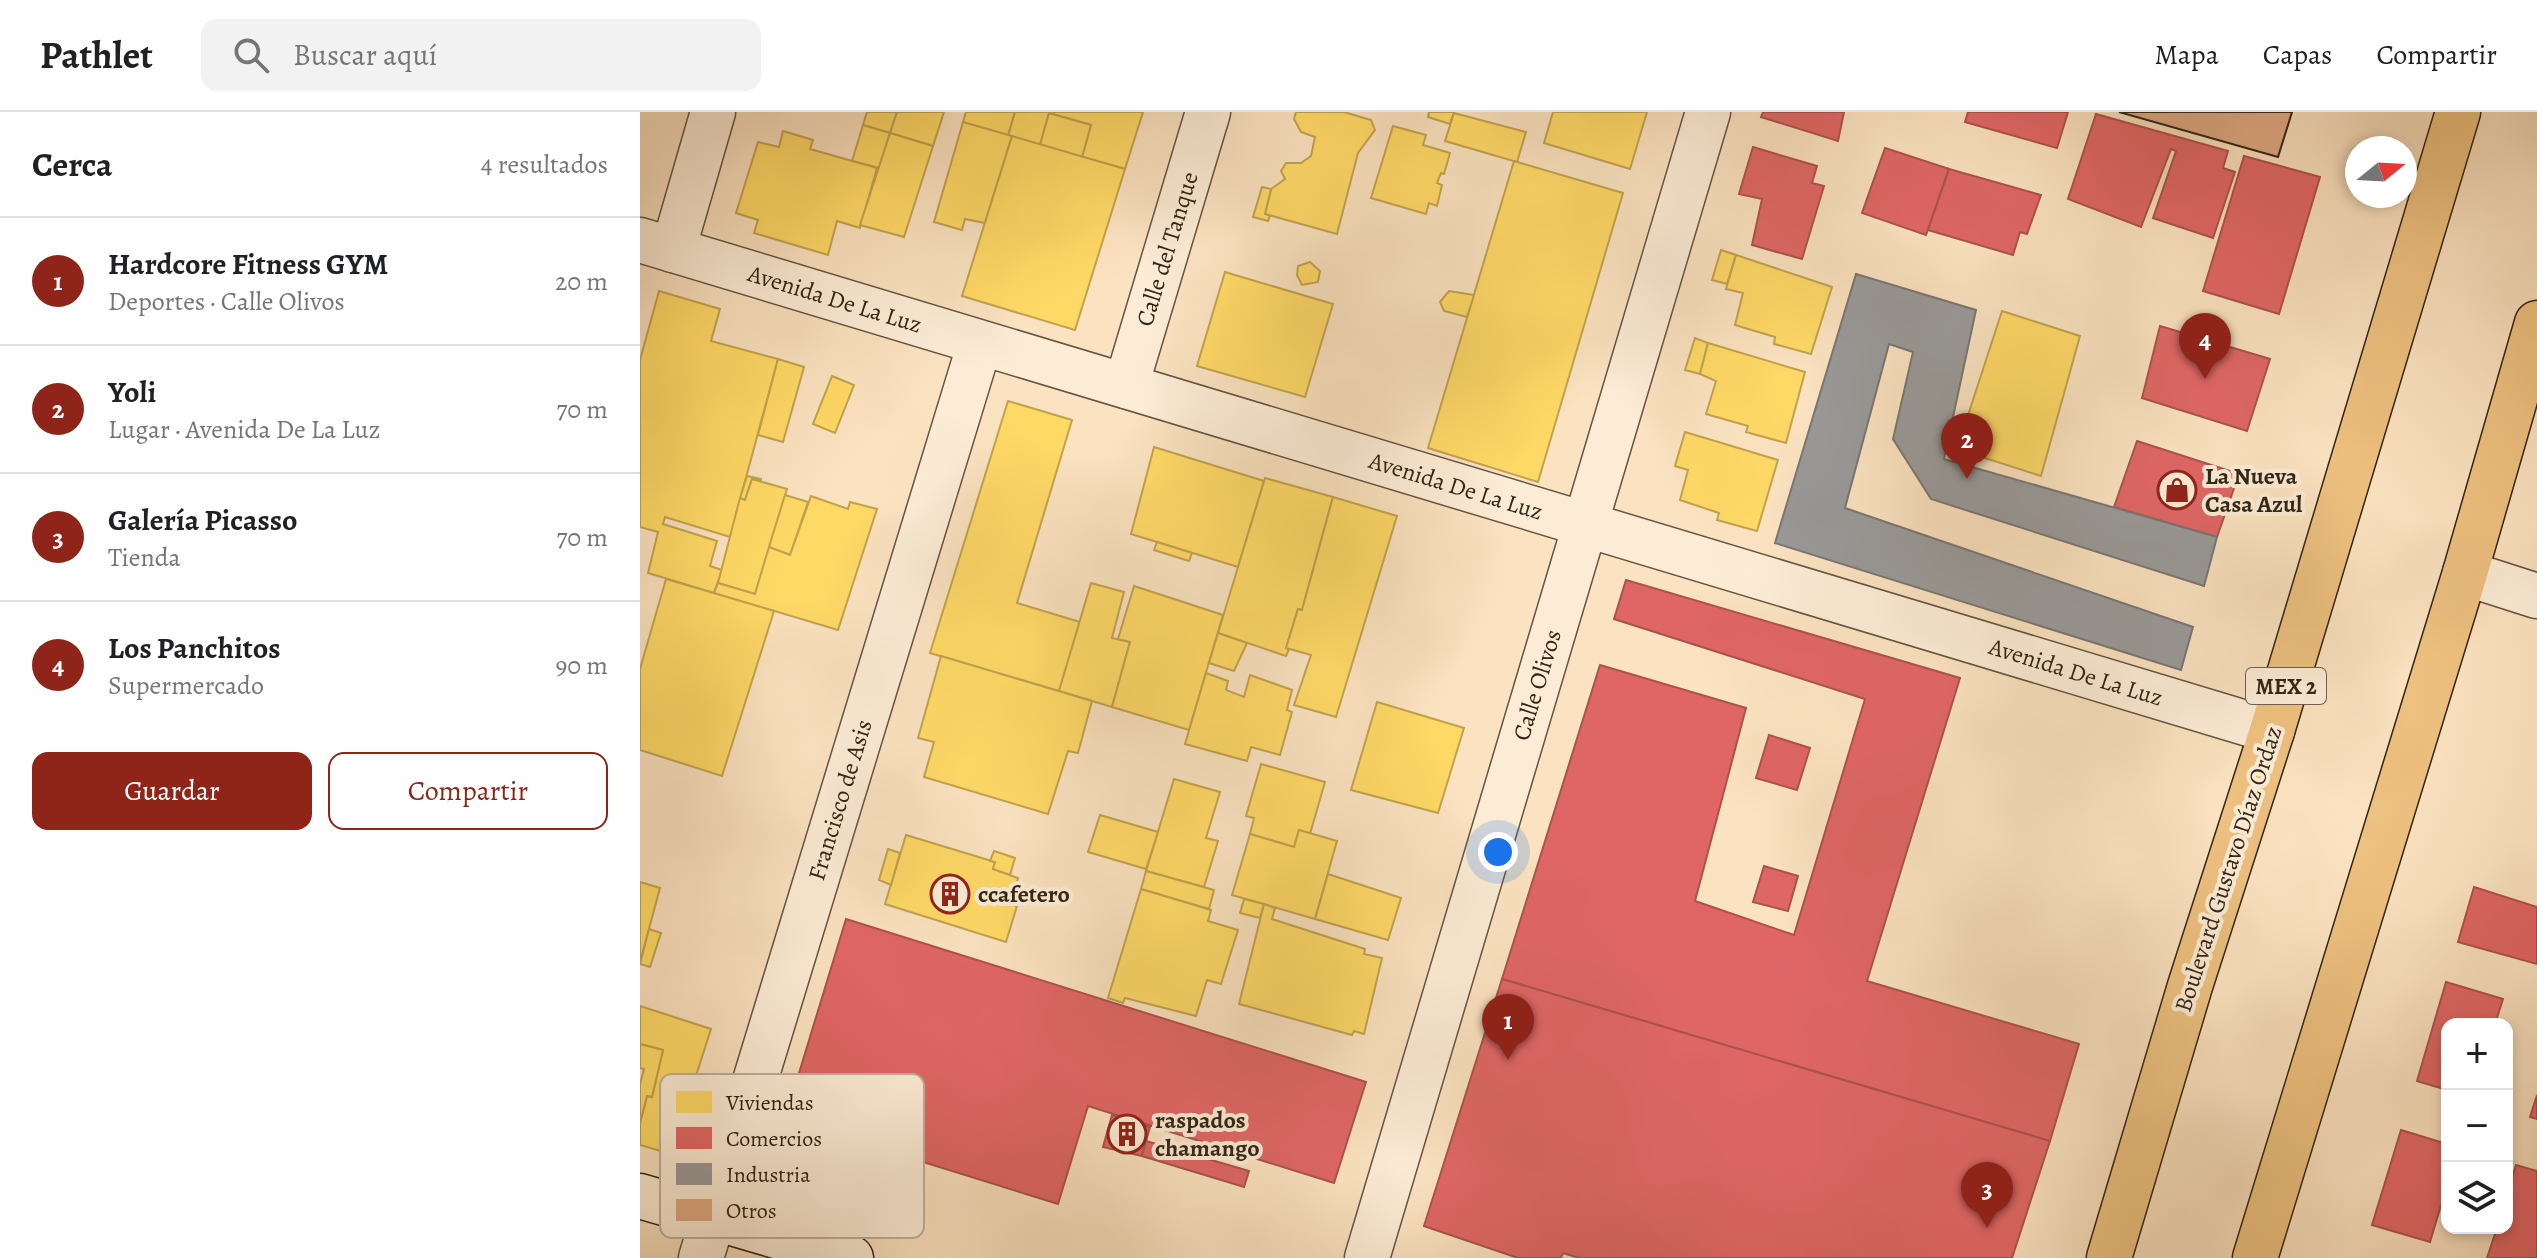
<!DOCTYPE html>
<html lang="es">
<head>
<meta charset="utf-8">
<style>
  body { margin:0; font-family:Alegreya,serif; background:#f2f2f2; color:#202124 }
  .controls { position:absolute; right:24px; bottom:24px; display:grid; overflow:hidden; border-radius:16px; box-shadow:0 4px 12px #0003 }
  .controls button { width:72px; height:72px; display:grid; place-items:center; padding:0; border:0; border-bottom:2px solid #e0e0e0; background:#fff; color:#202124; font:40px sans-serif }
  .compass { position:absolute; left:1705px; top:24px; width:72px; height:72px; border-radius:50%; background:#fff; box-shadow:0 4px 12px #0003; rotate:72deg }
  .you { position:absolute; left:858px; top:740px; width:28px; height:28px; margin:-20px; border:6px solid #fff; border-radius:50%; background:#1a73e8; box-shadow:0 0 0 12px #1a73e833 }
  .badge { display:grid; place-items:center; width:52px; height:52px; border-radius:50%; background:#8f2418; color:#fff; font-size:26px; font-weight:700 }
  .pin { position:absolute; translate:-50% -66px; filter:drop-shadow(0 2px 4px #0008) }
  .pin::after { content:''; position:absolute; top:42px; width:28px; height:24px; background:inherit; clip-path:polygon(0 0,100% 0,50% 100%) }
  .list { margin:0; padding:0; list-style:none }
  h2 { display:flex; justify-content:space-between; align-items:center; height:104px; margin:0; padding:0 32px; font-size:34px }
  h2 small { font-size:26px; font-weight:400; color:#757577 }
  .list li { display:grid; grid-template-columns:52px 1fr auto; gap:24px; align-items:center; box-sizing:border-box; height:128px; padding:0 32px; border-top:2px solid #e0e0e0 }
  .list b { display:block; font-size:30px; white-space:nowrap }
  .list p { margin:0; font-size:26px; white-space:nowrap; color:#757577 }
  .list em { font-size:26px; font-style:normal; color:#757577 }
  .actions { display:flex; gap:16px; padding:24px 32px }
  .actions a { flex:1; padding:18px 0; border:2px solid #8f2418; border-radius:16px; text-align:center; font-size:28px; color:#8f2418 }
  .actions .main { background:#8f2418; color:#fff }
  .icon { flex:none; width:44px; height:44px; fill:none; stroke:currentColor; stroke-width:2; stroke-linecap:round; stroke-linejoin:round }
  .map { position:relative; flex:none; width:1897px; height:1146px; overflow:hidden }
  header { display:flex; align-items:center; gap:48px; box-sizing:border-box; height:112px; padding:0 40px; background:#fff; border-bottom:2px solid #e0e0e0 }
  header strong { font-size:38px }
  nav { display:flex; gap:44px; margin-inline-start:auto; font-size:28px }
  .search { width:560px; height:72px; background:#f2f2f2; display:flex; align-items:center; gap:20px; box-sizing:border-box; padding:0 28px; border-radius:16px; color:#757577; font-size:30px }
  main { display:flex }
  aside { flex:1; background:#fff }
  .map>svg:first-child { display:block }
  .homes { fill:#ffd966; stroke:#c1a34e; stroke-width:2 }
  .shops { fill:#e06666; stroke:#ac524e; stroke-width:2 }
  .industry { fill:#999; stroke:#7a7672; stroke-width:2 }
  .building { fill:#e0aa84; stroke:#312516; stroke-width:2 }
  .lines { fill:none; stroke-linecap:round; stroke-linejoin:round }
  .minor-casing { stroke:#645440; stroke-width:47 }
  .secondary-casing { stroke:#312516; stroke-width:47 }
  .primary-casing { stroke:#312516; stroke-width:47 }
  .minor { stroke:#fcecd6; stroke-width:44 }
  .secondary { stroke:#fcecd6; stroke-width:44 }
  .primary { stroke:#eec180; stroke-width:44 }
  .labels { text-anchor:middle; stroke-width:8; stroke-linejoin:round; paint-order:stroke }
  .shield { fill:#fcecd6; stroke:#6e6150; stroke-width:2 }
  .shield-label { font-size:22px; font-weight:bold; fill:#312516 }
  .street-label { font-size:24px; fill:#312516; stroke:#fcecd6 }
  .poi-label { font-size:24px; font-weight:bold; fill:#312516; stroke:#fcecd6; text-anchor:start }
  .key { fill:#fcecd6; stroke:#bfb09c; stroke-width:2 }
  .key-label { font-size:22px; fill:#312516 }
</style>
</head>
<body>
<header>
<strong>Pathlet</strong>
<div class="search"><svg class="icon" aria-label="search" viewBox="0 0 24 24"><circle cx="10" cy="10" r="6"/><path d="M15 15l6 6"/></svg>Buscar aquí</div>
<nav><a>Mapa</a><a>Capas</a><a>Compartir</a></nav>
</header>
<main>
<aside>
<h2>Cerca<small>4 resultados</small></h2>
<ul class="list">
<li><span class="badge">1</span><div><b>Hardcore Fitness GYM</b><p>Deportes · Calle Olivos</p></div><em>20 m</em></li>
<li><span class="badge">2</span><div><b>Yoli</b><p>Lugar · Avenida De La Luz</p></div><em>70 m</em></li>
<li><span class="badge">3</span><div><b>Galería Picasso</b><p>Tienda</p></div><em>70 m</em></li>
<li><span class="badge">4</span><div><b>Los Panchitos</b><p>Supermercado</p></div><em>90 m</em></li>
</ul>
<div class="actions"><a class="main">Guardar</a><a>Compartir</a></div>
</aside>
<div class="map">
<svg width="1897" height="1146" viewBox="0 0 1897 1146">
  <rect width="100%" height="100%" fill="#fbe2c0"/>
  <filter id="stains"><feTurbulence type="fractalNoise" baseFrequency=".0025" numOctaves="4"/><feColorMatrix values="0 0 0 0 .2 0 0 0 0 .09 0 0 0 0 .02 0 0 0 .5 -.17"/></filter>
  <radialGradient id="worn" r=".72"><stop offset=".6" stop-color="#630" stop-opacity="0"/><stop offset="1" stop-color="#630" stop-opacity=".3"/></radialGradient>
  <g class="homes">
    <polygon points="227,0 257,0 250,21 223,13"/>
    <polygon points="257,0 304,0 293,34 250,21"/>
    <polygon points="326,0 375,0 368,24 323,10"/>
    <polygon points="375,0 503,0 485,57 442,45 451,13 409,1 400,33 368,24"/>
    <polygon points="656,0 704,0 731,8 735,18 718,41 697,122 625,102 631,77 645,67 641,59 646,51 661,51 671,44 675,25 661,20 654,7"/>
    <polygon points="789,0 814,0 810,12 788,5"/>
    <polygon points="913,0 1007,0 990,57 904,31"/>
    <polygon points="409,1 451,13 442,45 400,33"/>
    <polygon points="814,1 886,20 877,50 805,29"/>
    <polygon points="323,10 372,24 345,111 325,107 322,118 294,110"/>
    <polygon points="223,13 250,21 239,56 212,49"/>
    <polygon points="753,14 786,23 783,33 810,41 804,62 801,61 797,71 802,73 797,94 789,91 786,102 731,86"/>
    <polygon points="143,19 173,28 170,37 237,56 220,116 197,109 188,143 114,121 118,108 96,101 118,30 139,35"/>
    <polygon points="250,21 293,34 264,125 220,113"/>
    <polygon points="372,24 485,57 435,218 322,184"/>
    <polygon points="874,49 983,81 898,370 788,336"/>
    <polygon points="622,75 631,77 625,102 630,104 628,109 613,105"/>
    <polygon points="1081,138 1096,143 1087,172 1072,168"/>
    <polygon points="1096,143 1192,175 1171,242 1134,232 1135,225 1095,213 1103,181 1086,177"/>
    <polygon points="670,150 680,159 678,170 662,173 657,163 658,154"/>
    <polygon points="585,160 693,192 665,285 557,254"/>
    <polygon points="19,179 80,197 71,229 138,247 90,425 25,405 23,412 77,429 70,454 82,458 74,481 8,461 18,420 0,415 0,248"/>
    <polygon points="809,179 834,183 827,205 804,199 800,190"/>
    <polygon points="1362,199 1440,224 1401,364 1317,337"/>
    <polygon points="1055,226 1068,231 1060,262 1045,258"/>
    <polygon points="1068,231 1165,260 1146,331 1106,320 1108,314 1066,302 1076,269 1060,262"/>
    <polygon points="138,247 164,255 143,330 118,323"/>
    <polygon points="192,264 214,273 195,321 173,312"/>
    <polygon points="368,289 432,308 377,491 440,510 419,579 290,541"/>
    <polygon points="1045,320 1138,348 1117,419 1077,408 1079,401 1040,388 1048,358 1035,354"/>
    <polygon points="514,335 624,369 598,455 491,422"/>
    <polygon points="107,364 121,367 121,369 112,367 105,388 100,386"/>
    <polygon points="625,366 693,385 662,498 658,497 646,536 649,537 646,544 578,521"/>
    <polygon points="112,367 147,377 115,482 78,471 100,386 105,388"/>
    <polygon points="145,383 168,390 150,443 129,435"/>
    <polygon points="171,384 208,397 210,390 237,397 198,518 74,481 78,471 115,482 129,435 150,443"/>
    <polygon points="693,385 757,404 696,605 654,593 671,543 646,536 658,497 662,498"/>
    <polygon points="517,430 552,441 549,449 514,438"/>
    <polygon points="26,467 134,499 82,664 0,638 0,557"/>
    <polygon points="451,471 484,480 472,526 490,530 472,595 419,579"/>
    <polygon points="494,474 583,503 549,618 472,595 490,530 478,527"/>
    <polygon points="578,521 607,531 594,559 569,551"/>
    <polygon points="301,544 452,589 438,641 428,639 408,702 284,665 294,630 278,626"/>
    <polygon points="566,561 588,569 586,578 604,585 610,563 652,578 647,598 652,600 640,643 611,635 607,649 545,632"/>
    <polygon points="737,590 824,616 798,701 711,678"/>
    <polygon points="621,652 685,670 670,722 659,718 654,735 610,722 614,706 606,704"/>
    <polygon points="534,667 580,680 566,726 578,729 564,775 506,759"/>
    <polygon points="460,703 518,720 506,757 448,740"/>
    <polygon points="659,718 697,729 675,807 592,783 610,722 654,735"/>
    <polygon points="266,723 355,750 353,757 378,766 370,792 377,794 366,830 245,792"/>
    <polygon points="248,737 260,741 251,773 239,768"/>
    <polygon points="354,739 375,746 370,763 353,757 355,750 350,749"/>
    <polygon points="506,759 574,778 569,797 501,777"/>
    <polygon points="688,762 761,786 748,828 675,807"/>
    <polygon points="0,770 20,776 0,850"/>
    <polygon points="501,777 571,798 568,809 598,818 581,872 567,868 556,904 485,886 483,891 468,886"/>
    <polygon points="604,787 624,792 620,806 600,801"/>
    <polygon points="624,792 635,796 632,807 725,837 724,842 742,846 724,922 714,919 712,923 599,892"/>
    <polygon points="9,817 21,821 10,855 0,852"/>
    <polygon points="0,894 71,917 31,1042 0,1033 0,1011 7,984 12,985 23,938 0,932"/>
    <polygon points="0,932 23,938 12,985 7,984 0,1011 0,972 4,957 0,956"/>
  </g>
  <g class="shops">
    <polygon points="1123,0 1204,0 1198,29 1121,5"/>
    <polygon points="1328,0 1428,0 1417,36 1325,10"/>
    <polygon points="1456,2 1588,39 1583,56 1595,60 1573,126 1513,106 1536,39 1531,37 1501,115 1428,87"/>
    <polygon points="1113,35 1177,54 1172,71 1184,74 1162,147 1112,133 1122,87 1099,82"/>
    <polygon points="1245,36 1309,57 1286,123 1222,101"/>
    <polygon points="1604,44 1680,65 1639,202 1563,179"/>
    <polygon points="1309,57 1401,83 1387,122 1380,120 1373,143 1288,118"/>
    <polygon points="1520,214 1630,247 1607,319 1502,286"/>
    <polygon points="1497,329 1599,362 1577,425 1474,395"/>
    <polygon points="986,468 1320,566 1227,869 1439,932 1410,1029 862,867 960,553 1106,596 1055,789 1154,823 1225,587 974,507"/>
    <polygon points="1129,623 1170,636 1157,678 1116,666"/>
    <polygon points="1124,754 1158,764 1148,799 1113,790"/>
    <polygon points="1834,775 1897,795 1897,852 1818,830"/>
    <polygon points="206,807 726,970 694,1071 448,994 418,1092 145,1007"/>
    <polygon points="862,867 1410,1029 1372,1146 939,1146 923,1141 921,1146 878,1146 784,1114"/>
    <polygon points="1806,870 1863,887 1855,912 1807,912 1807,978 1777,969"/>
    <polygon points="1897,983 1897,1007 1890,1005"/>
    <polygon points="472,1003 510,1015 502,1044 463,1035"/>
    <polygon points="1761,1018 1807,1032 1807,1073 1790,1130 1732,1113"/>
    <polygon points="506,1029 609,1059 604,1075 502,1044"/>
    <polygon points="1876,1053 1897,1059 1897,1146 1847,1146 1857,1116 1867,1116 1867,1081"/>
  </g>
  <polygon class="industry" points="1216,162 1336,198 1304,347 1577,425 1564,474 1291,387 1253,327 1273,240 1249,232 1205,396 1553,515 1541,558 1135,431"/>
  <polygon class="building" points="1479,0 1652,0 1638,45"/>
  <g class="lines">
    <defs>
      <g id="minor">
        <polyline points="0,128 1632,619"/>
        <polyline points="33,138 73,0"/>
        <polyline points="486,274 568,0"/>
        <polyline points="1825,461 1897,484"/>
        <polyline points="61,1146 340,231"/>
        <polyline points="727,1146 1068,0"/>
      </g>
      <polyline id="secondary" points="0,1084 211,1146"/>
      <g id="primary">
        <polyline points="1469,1146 1550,874 1632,619 1818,0"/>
        <polyline points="1615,1146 1825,461 1897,211"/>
      </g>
    </defs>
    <use href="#minor" class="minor-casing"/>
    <use href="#secondary" class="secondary-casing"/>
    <use href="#primary" class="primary-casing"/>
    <use href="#minor" class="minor"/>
    <use href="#secondary" class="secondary"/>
    <use href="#primary" class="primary"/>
  </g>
  <defs>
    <symbol id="shop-ring" viewBox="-11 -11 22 22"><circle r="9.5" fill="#fcecd6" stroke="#8f2418" stroke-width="1.5"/><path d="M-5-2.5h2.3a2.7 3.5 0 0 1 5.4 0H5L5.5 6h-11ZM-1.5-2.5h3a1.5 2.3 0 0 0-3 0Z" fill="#8f2418"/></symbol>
    <symbol id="building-ring" viewBox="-11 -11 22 22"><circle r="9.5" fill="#fcecd6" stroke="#8f2418" stroke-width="1.5"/><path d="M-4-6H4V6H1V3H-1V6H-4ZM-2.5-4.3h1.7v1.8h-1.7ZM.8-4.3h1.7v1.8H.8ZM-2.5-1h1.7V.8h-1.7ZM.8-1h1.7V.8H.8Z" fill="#8f2418"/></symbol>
  </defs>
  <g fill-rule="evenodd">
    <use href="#shop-ring" x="1515" y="356" width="44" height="44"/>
    <use href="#building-ring" x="288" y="760" width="44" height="44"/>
    <use href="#building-ring" x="465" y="1000" width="44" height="44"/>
  </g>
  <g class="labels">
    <rect class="shield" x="1606" y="556" width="80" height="36" rx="6"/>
    <g class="shield-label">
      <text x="1646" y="582">MEX 2</text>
    </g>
    <g class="street-label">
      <text transform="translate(527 137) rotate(-73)" y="8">Calle del Tanque</text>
      <text transform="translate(195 187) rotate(17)" y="8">Avenida De La Luz</text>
      <text transform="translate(816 374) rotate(17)" y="8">Avenida De La Luz</text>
      <text transform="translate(1436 560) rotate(17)" y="8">Avenida De La Luz</text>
      <text transform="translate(897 573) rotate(-73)" y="8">Calle Olivos</text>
      <text transform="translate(200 688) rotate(-73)" y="8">Francisco de Asis</text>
      <text transform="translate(1588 757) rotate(-72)" y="8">Boulevard Gustavo Díaz Ordaz</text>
    </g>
    <g class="poi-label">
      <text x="1565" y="372">La Nueva<tspan x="1565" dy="28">Casa Azul</tspan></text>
      <text x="338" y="790">ccafetero</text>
      <text x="515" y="1016">raspados<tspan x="515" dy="28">chamango</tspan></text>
    </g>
  </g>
  <rect x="20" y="962" width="264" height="164" rx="12" class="key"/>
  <rect x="36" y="979" width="36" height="22" fill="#ffd966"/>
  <rect x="36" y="1015" width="36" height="22" fill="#e06666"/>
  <rect x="36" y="1051" width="36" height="22" fill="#999"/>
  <rect x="36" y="1087" width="36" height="22" fill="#e0aa84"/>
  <g class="key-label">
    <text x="86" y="998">Viviendas</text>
    <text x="86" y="1034">Comercios</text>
    <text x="86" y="1070">Industria</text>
    <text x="86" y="1106">Otros</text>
  </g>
  <rect width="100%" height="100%" filter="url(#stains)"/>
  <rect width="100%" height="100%" fill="url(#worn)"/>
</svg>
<div class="controls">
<button>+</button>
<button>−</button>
<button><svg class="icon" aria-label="layers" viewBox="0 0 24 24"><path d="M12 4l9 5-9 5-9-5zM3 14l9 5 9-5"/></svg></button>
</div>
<svg class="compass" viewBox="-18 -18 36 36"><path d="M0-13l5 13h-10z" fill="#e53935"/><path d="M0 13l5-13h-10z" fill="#757577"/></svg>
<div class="you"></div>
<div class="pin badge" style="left:868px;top:948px">1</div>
<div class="pin badge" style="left:1327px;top:367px">2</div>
<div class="pin badge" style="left:1347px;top:1116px">3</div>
<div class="pin badge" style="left:1565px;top:267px">4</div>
</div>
</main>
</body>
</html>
